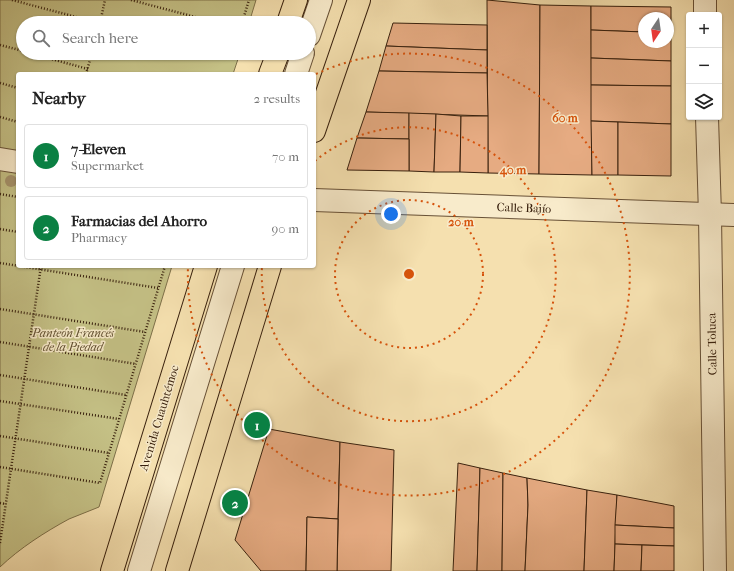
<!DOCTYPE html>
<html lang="en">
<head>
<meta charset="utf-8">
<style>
  body { margin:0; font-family:"IM FELL French Canon",serif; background:#f6f6f6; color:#222 }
  .controls { position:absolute; right:12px; top:12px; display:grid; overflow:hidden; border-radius:4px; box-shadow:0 1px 3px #0004 }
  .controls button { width:36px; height:36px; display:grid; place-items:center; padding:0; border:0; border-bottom:1px solid #e0e0e0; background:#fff; color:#222; font:20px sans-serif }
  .compass { position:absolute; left:638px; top:12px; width:36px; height:36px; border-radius:50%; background:#fff; box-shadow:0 1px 3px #0004; rotate:193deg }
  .you { position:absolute; left:391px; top:214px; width:14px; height:14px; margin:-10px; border:3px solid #fff; border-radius:50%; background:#1a73e8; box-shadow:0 0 0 6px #1a73e833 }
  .badge { display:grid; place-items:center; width:26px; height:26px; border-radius:50%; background:#0b8043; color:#fff; font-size:13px; font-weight:700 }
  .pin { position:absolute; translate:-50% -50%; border:2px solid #fff; box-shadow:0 1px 4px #0006 }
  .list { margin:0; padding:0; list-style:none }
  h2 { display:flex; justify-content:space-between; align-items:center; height:52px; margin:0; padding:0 16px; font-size:17px }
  h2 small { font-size:13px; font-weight:400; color:#767676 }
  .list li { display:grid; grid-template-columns:26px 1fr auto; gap:12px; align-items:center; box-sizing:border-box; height:64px; margin:0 8px 8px; padding:0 8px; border:1px solid #e0e0e0; border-radius:4px }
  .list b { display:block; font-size:15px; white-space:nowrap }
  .list p { margin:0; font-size:13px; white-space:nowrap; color:#767676 }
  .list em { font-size:13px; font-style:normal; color:#767676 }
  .icon { flex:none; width:22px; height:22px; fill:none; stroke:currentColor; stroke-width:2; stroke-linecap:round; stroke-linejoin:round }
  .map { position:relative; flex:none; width:734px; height:571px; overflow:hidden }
  .search { position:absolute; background:#fff; box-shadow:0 1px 3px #0004; left:16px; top:16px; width:300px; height:44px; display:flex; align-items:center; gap:10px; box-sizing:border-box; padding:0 14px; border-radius:22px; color:#767676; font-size:15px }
  .panel { position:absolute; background:#fff; box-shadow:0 1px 3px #0004; left:16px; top:72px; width:300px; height:196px; border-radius:4px }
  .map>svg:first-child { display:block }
  .green { fill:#c4c085; stroke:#7e7049 }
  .building { fill:#e6ab82; stroke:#38200d }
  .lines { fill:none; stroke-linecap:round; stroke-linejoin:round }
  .minor-casing { stroke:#675036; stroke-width:24 }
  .major-casing { stroke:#38200d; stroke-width:24 }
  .path { stroke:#38200d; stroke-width:2.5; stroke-dasharray:1 2; stroke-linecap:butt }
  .minor { stroke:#f8ebcb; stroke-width:22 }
  .major { stroke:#f5e0af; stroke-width:22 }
  .tree { fill:#a4916a }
  .ring { fill:none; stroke:#d6530c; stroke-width:2; stroke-dasharray:2 4 }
  .labels { text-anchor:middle; stroke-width:3; stroke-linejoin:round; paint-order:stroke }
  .street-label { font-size:12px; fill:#38200d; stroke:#f8ebcb }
  .park-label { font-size:12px; font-style:italic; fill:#625031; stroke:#f8ebcb }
  .centre { fill:#d6530c; stroke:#f8ebcb; stroke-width:2 }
  .ring-label { font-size:12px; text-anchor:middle; font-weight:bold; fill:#d6530c; stroke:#f8ebcb; stroke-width:3; stroke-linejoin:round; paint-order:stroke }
</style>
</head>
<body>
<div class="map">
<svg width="734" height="571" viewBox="0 0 734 571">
  <rect width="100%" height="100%" fill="#f5e0af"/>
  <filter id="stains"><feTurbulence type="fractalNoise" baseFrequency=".005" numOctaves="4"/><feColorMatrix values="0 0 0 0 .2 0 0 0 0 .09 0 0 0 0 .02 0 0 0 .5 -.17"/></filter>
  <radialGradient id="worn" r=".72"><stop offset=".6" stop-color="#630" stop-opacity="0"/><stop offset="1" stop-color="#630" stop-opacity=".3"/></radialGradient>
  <path class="green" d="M 0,0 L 256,0 L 249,23 L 23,23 L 23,53 L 240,53 L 233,74 L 18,74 L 18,266 L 172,266 L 99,507 C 89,511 79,515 69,519 C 45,532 20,548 0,567 Z"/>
  <g class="building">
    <polygon points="487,0 540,5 539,174 488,173"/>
    <polygon points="540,5 591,6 592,175 539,174"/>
    <polygon points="591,6 671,7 671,33 668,33 668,18 644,18 644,32 591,30"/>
    <polygon points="393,23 487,25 487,50 386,46"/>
    <polygon points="591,30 644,32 644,42 668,42 668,33 671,33 671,61 591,58"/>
    <polygon points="386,46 487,50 487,73 379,71"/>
    <polygon points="591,58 671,61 671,86 591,85"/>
    <polygon points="379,71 487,73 488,116 366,112"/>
    <polygon points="591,85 671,86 671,124 591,121"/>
    <polygon points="366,112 409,113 409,139 357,138"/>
    <polygon points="409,113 436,114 434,172 409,171"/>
    <polygon points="436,114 461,116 460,172 434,172"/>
    <polygon points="461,116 488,116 488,173 460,172"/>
    <polygon points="591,121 618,122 618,175 592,175"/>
    <polygon points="618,122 671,124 671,176 618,175"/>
    <polygon points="357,138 409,139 409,171 347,170"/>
    <polygon points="269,429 340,442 338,519 307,517 306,571 261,571 235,540"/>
    <polygon points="340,442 394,450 391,571 337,571"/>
    <polygon points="458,463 480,468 477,571 453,571"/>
    <polygon points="480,468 503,473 502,571 477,571"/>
    <polygon points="503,473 527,478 528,505 525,571 502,571"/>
    <polygon points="527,478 587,490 584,571 525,571 528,505"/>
    <polygon points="587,490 617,495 614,571 584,571"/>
    <polygon points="617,495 674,506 674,528 615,525"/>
    <polygon points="307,517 338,519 337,571 306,571"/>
    <polygon points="615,525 674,528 674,546 615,544"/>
    <polygon points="615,544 642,545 641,571 614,571"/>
    <polygon points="642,545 674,546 674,571 641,571"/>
  </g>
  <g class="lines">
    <defs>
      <g id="minor">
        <polyline points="705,0 705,15"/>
        <polyline points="309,35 321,0"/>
        <polyline points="296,74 303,53"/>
        <polyline points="707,117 710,215 715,571"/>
        <polyline points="0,159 18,162"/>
        <polyline points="314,200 734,215"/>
        <polyline points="139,571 233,266"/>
      </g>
      <g id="major">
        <polyline points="288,23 296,0"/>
        <polyline points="270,74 278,53"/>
        <polyline points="314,131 359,0"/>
        <polyline points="112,571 206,266"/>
        <polyline points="177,571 270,266"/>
      </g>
    </defs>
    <use href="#minor" class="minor-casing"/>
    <use href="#major" class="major-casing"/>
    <g class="path">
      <polyline points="12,0 99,23"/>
      <polyline points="131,0 218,23"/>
      <polyline points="100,23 105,0"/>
      <polyline points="242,23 249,0"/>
      <polyline points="0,45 23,51"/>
      <polyline points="29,53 88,69"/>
      <polyline points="213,53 232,58 233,53"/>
      <polyline points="86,74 92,53"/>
      <polyline points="0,83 18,88"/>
      <polyline points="0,117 18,122"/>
      <polyline points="0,194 18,197"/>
      <polyline points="0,229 18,232"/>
      <polyline points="0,263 158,288"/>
      <polyline points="0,309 145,332"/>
      <polyline points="0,342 136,364"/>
      <polyline points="0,375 126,395"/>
      <polyline points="0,401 119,419"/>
      <polyline points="0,436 109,453"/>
      <polyline points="0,467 100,483 165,266"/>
      <polyline points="0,503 6,504"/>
      <polyline points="0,543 41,266"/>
    </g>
    <use href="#minor" class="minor"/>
    <use href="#major" class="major"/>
  </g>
  <circle class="tree" cx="11" cy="181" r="6"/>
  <g class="ring">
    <circle cx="409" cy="274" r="74"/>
    <path d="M315 161A147 147 0 1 1 262 266"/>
    <path d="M316 74A221 221 0 1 1 188 266"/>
  </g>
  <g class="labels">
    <g class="street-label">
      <text transform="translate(524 208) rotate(2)" y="4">Calle Bajío</text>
      <text transform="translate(712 344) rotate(-91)" y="4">Calle Toluca</text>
      <text transform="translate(159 418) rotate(-73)" y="4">Avenida Cuauhtémoc</text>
    </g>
    <g class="park-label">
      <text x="73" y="337">Panteón Francés<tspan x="73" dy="14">de la Piedad</tspan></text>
    </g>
  </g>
  <circle cx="409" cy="274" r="6" class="centre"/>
  <g class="ring-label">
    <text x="565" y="122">60 m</text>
    <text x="513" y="174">40 m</text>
    <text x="461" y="226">20 m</text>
  </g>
  <rect width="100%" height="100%" filter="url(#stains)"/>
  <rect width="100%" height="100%" fill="url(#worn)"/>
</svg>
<div class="controls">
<button>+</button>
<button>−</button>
<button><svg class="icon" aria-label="layers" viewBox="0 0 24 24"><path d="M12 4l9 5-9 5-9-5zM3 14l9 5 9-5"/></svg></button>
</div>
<svg class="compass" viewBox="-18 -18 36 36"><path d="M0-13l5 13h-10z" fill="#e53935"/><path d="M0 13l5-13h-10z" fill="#767676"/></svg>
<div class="you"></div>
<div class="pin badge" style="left:257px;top:425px">1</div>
<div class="pin badge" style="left:235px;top:503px">2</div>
<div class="search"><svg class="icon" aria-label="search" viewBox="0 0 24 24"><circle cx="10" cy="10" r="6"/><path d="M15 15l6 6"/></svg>Search here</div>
<section class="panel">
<h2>Nearby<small>2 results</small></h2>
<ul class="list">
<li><span class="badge">1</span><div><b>7-Eleven</b><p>Supermarket</p></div><em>70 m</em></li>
<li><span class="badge">2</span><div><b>Farmacias del Ahorro</b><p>Pharmacy</p></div><em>90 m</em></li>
</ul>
</section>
</div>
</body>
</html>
